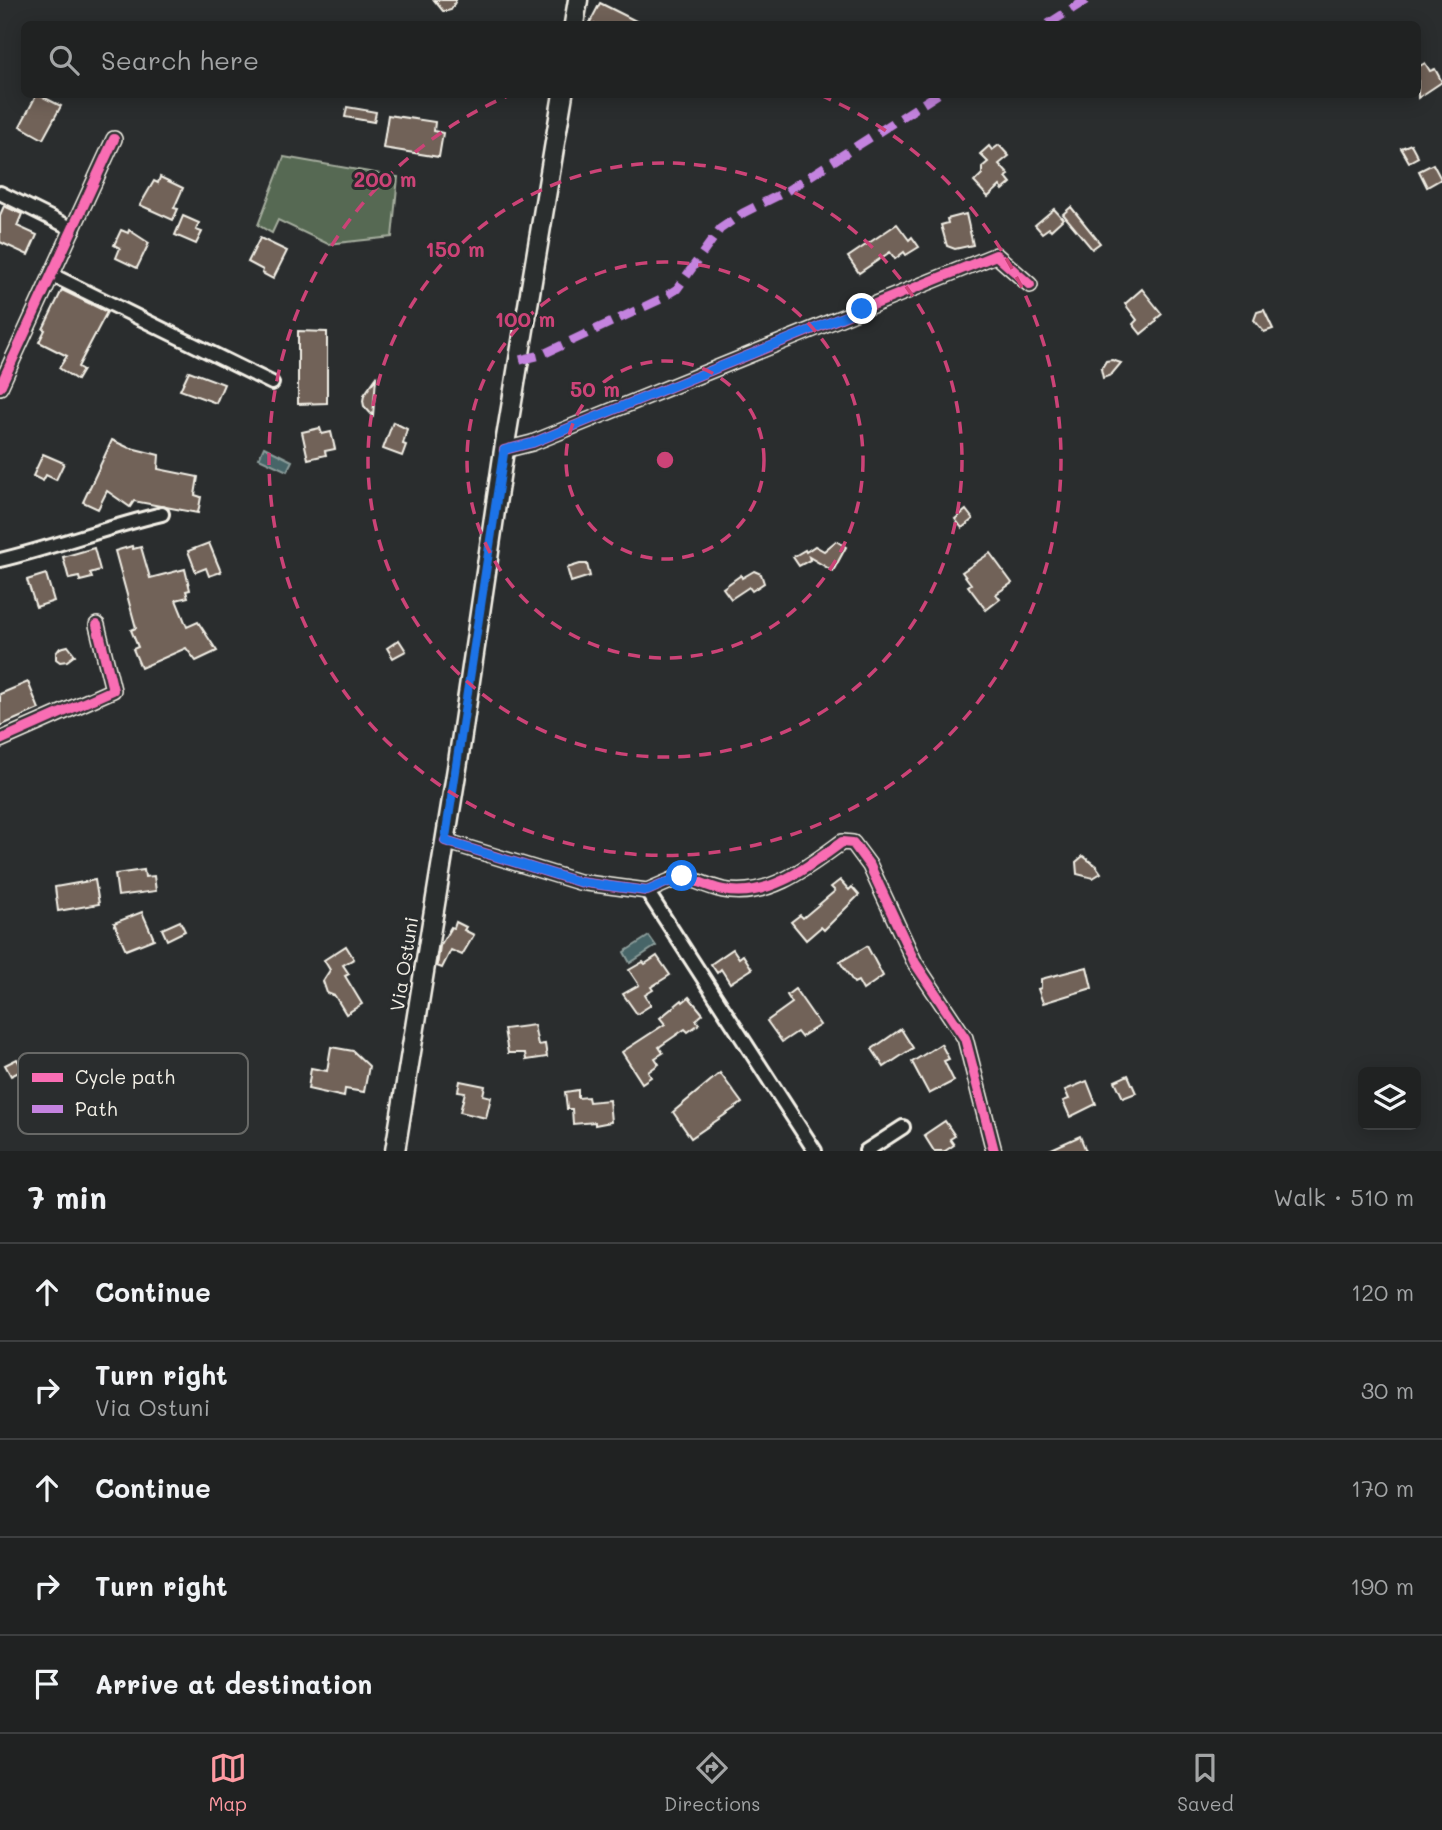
<!DOCTYPE html>
<html lang="en">
<head>
<meta charset="utf-8">
<style>
  body { margin:0; font-family:Mali,sans-serif; background:#2d2f2f; color:#f1f3f6 }
  .controls { position:absolute; right:21px; bottom:21px; display:grid; overflow:hidden; border-radius:10px; box-shadow:0 4px 18px #0003 }
  .controls button { width:63px; height:63px; display:grid; place-items:center; padding:0; border:0; border-bottom:2px solid #3d3f40; background:#202222; color:#f1f3f6; font:35px sans-serif }
  .stop { position:absolute; width:21px; height:21px; margin:-16px; border:5px solid #1a73e8; border-radius:50%; background:#fff }
  .stop.end { background:#1a73e8; border-color:#fff; box-shadow:0 2px 7px #0008 }
  .list { margin:0; padding:0; list-style:none }
  h2 { display:flex; justify-content:space-between; align-items:center; height:91px; margin:0; padding:0 28px; font-size:30px }
  h2 small { font-size:23px; font-weight:400; color:#a2a4a5 }
  .list li { display:grid; grid-template-columns:46px 1fr auto; gap:21px; align-items:center; box-sizing:border-box; height:98px; padding:0 28px; border-top:2px solid #3d3f40 }
  .list b { display:block; font-size:26px; white-space:nowrap }
  .list p { margin:0; font-size:23px; white-space:nowrap; color:#a2a4a5 }
  .list em { font-size:23px; font-style:normal; color:#a2a4a5 }
  .icon { flex:none; width:38px; height:38px; fill:none; stroke:currentColor; stroke-width:2; stroke-linecap:round; stroke-linejoin:round }
  .map { position:relative; flex:none; width:1442px; height:1151px; overflow:hidden }
  .search { position:absolute; background:#202222; box-shadow:0 4px 18px #0003; left:21px; right:21px; top:21px; height:77px; display:flex; align-items:center; gap:18px; box-sizing:border-box; padding:0 24px; border-radius:10px; color:#a2a4a5; font-size:26px }
  .sheet { height:581px; background:#202222 }
  nav { display:flex; justify-content:space-around; align-items:center; box-sizing:border-box; height:98px; border-top:2px solid #3d3f40; background:#202222; font-size:19px; color:#a2a4a5 }
  nav a { display:grid; justify-items:center; gap:4px }
  nav .on { color:#ff9aa2 }
  .map>svg:first-child { display:block }
  .green { fill:#566953; stroke:#a5ad9e; stroke-width:2 }
  .water { fill:#476567; stroke:#8c9d9b; stroke-width:2 }
  .building { fill:#716258; stroke:#f4f1e8; stroke-width:2 }
  .lines { fill:none; stroke-linecap:round; stroke-linejoin:round }
  .street-casing { stroke:#f4f1e8; stroke-width:18 }
  .secondary-casing { stroke:#f4f1e8; stroke-width:23 }
  .street { stroke:#2a2d2e; stroke-width:12 }
  .secondary { stroke:#2a2d2e; stroke-width:18 }
  .quiet { stroke:#c483df; stroke-width:9; stroke-dasharray:18 9; stroke-linecap:butt }
  .cycleway-casing { stroke:#2a2d2e; stroke-width:15 }
  .cycleway { stroke:#f96db3; stroke-width:10 }
  .route { stroke:#1a73e8; stroke-width:9 }
  .ring { fill:none; stroke:#cc4377; stroke-width:3.5; stroke-dasharray:12 9 }
  .labels { text-anchor:middle; stroke-width:6; stroke-linejoin:round; paint-order:stroke }
  .street-label { font-size:19px; fill:#f4f1e8; stroke:#2a2d2e }
  .key { fill:#2a2d2e; stroke:#676866; stroke-width:2 }
  .key-label { font-size:19px; fill:#f4f1e8 }
  .centre { fill:#cc4377; stroke:#2a2d2e; stroke-width:3.5 }
  .ring-label { font-size:21px; text-anchor:middle; font-weight:bold; fill:#cc4377; stroke:#2a2d2e; stroke-width:6; stroke-linejoin:round; paint-order:stroke }
</style>
</head>
<body>
<div class="map">
<svg width="1442" height="1151" viewBox="0 0 1442 1151">
  <rect width="100%" height="100%" fill="#2a2d2e"/>
  <filter id="ink" filterUnits="userSpaceOnUse"><feTurbulence type="fractalNoise" baseFrequency=".0143" numOctaves="2"/><feDisplacementMap in="SourceGraphic" scale="14" xChannelSelector="R" yChannelSelector="G"/><feConvolveMatrix kernelMatrix="1 2 1 2 8 2 1 2 1" color-interpolation-filters="sRGB"/></filter>
  <g filter="url(#ink)">
    <polygon class="green" points="284,157 398,177 392,237 328,244 278,220 272,233 258,225"/>
    <g class="water">
      <polygon points="264,447 292,461 287,471 259,458"/>
      <polygon points="649,936 656,946 630,963 624,952"/>
    </g>
    <g class="building">
      <polygon points="434,0 456,0 451,10 447,11 443,11"/>
      <polygon points="600,3 642,24 589,24"/>
      <polygon points="1425,63 1430,71 1435,69 1442,82 1418,98 1418,67"/>
      <polygon points="37,94 61,106 43,139 20,126"/>
      <polygon points="347,107 376,112 374,122 345,117"/>
      <polygon points="388,115 435,122 434,131 443,133 439,157 383,148"/>
      <polygon points="1411,144 1418,157 1409,162 1401,148"/>
      <polygon points="999,145 1009,156 999,164 1009,175 1006,177 1011,183 1003,190 1000,186 988,197 974,182 982,174 982,167 988,162 980,154 989,146 992,150"/>
      <polygon points="1433,164 1441,179 1427,187 1419,171"/>
      <polygon points="160,177 183,188 174,208 178,209 173,220 140,205 154,181 158,183"/>
      <polygon points="4,206 22,214 17,226 37,235 28,255 0,242 0,215"/>
      <polygon points="1071,207 1100,243 1092,249 1063,214"/>
      <polygon points="1054,209 1063,219 1051,230 1049,228 1042,233 1035,225"/>
      <polygon points="966,214 973,245 955,249 947,246 941,225 948,223 947,219"/>
      <polygon points="183,216 199,223 196,230 202,232 196,244 175,235"/>
      <polygon points="897,224 909,240 912,237 919,247 906,255 904,252 895,259 890,252 859,273 848,257"/>
      <polygon points="121,230 128,233 129,230 149,243 137,268 116,258 120,248 114,245"/>
      <polygon points="260,238 287,251 273,279 262,273 263,270 248,262"/>
      <polygon points="1142,289 1162,314 1156,319 1157,321 1141,334 1133,324 1137,320 1125,304"/>
      <polygon points="62,290 107,312 78,367 83,370 77,380 59,368 67,356 39,342 45,330 43,329"/>
      <polygon points="1264,310 1273,329 1264,332 1254,320 1257,312"/>
      <polygon points="298,331 327,332 327,403 298,404"/>
      <polygon points="1112,360 1121,363 1111,375 1103,378 1101,369 1106,361"/>
      <polygon points="189,371 224,384 216,403 180,390"/>
      <polygon points="376,378 373,416 364,406 363,401 364,395"/>
      <polygon points="393,422 407,429 403,444 406,445 402,456 383,449"/>
      <polygon points="320,428 322,434 331,432 335,449 325,451 326,455 308,459 302,432"/>
      <polygon points="112,440 127,447 159,455 158,469 198,477 195,495 201,497 198,513 134,501 130,507 107,491 98,509 83,502"/>
      <polygon points="43,454 64,463 56,480 46,475 43,481 33,476"/>
      <polygon points="966,510 973,519 962,528 955,519"/>
      <polygon points="836,541 846,547 833,571 809,557 810,560 799,566 793,557 805,550 806,552 815,546 824,551"/>
      <polygon points="209,543 221,572 209,576 206,568 196,572 188,551"/>
      <polygon points="132,546 133,549 141,547 150,578 185,569 190,590 186,591 188,597 176,600 187,627 198,622 217,651 196,661 186,648 141,668 133,649 138,647 131,630 136,628 115,551"/>
      <polygon points="94,548 100,570 90,573 92,578 80,581 79,577 69,579 63,557"/>
      <polygon points="990,553 1012,583 996,594 1000,599 986,610 968,586 971,584 962,572"/>
      <polygon points="580,564 587,564 590,576 571,582 567,568"/>
      <polygon points="754,571 761,574 764,583 752,591 749,587 731,599 723,588 741,575 742,578"/>
      <polygon points="46,574 54,601 36,607 27,580"/>
      <polygon points="399,640 406,651 393,658 387,648"/>
      <polygon points="68,646 75,655 67,661 60,662 56,659 56,653 60,648"/>
      <polygon points="28,682 39,709 0,726 0,694"/>
      <polygon points="1083,856 1096,866 1101,873 1093,878 1077,874 1076,862"/>
      <polygon points="144,870 145,877 154,876 156,891 118,896 115,874"/>
      <polygon points="95,880 99,904 58,911 55,887"/>
      <polygon points="840,880 849,890 852,887 859,895 824,930 821,927 806,940 791,922 800,915 803,918 835,891 831,887"/>
      <polygon points="142,912 154,939 126,950 114,923"/>
      <polygon points="180,921 185,931 167,940 162,929"/>
      <polygon points="456,922 466,927 464,930 474,935 462,955 451,950 442,968 437,966 440,946 451,927 454,928"/>
      <polygon points="346,946 354,959 343,965 349,974 345,976 362,1004 346,1014 335,996 327,993 323,981 330,970 324,960"/>
      <polygon points="867,946 883,976 863,990 858,981 854,983 840,962"/>
      <polygon points="733,949 739,958 743,955 752,969 730,983 721,969 717,973 711,964"/>
      <polygon points="657,956 670,975 651,987 653,990 645,995 651,1005 637,1014 623,994 639,985 629,970 643,962 645,964"/>
      <polygon points="1087,967 1092,988 1043,1003 1038,989 1041,988 1041,979"/>
      <polygon points="795,989 820,1025 801,1037 797,1032 782,1042 767,1021 792,1003 787,995"/>
      <polygon points="689,997 703,1014 696,1020 699,1024 688,1032 685,1029 659,1047 663,1053 655,1058 659,1064 648,1072 651,1077 642,1083 622,1052 665,1024 660,1018 682,1000 683,1002"/>
      <polygon points="534,1025 538,1045 545,1044 547,1057 526,1060 525,1053 508,1053 504,1029"/>
      <polygon points="901,1029 913,1048 884,1067 872,1049"/>
      <polygon points="941,1044 949,1059 944,1061 954,1081 929,1094 912,1062"/>
      <polygon points="331,1047 353,1051 369,1066 364,1092 345,1089 344,1097 308,1089 311,1068 327,1071"/>
      <polygon points="17,1059 23,1070 11,1076 5,1065"/>
      <polygon points="720,1073 742,1103 691,1138 673,1112"/>
      <polygon points="1128,1075 1136,1093 1123,1098 1115,1081"/>
      <polygon points="460,1081 485,1086 483,1095 491,1097 486,1118 460,1112 465,1092 458,1091"/>
      <polygon points="1087,1081 1096,1104 1070,1117 1063,1101 1069,1099 1065,1090"/>
      <polygon points="578,1090 578,1098 588,1097 589,1102 609,1100 611,1122 595,1125 595,1122 573,1124 572,1109 567,1109 565,1092"/>
      <polygon points="945,1121 955,1136 950,1139 954,1145 945,1151 934,1151 924,1135"/>
      <polygon points="1080,1136 1086,1151 1047,1151"/>
    </g>
    <g class="lines">
      <defs>
        <g id="street">
          <polyline points="0,193 73,229"/>
          <polyline points="52,275 272,383"/>
          <polyline points="0,387 114,139"/>
          <polyline points="504,450 532,443 996,255 1030,285"/>
          <path d="M 0,560 C 55,547 107,527 162,514"/>
          <polyline points="0,740 113,690 97,625"/>
          <path d="M 445,841 L 579,882 L 647,891 L 682,876 C 695,880 709,887 723,890 C 768,899 808,867 842,842 L 853,843 L 870,866 L 915,963 L 965,1038 L 994,1151"/>
          <polyline points="647,891 815,1151"/>
          <polyline points="866,1151 903,1127"/>
        </g>
        <g id="secondary">
          <polyline points="574,24 578,0"/>
          <polyline points="395,1151 458,762 504,450 563,94"/>
        </g>
      </defs>
      <use href="#street" class="street-casing"/>
      <use href="#secondary" class="secondary-casing"/>
      <use href="#street" class="street"/>
      <use href="#secondary" class="secondary"/>
      <g class="quiet">
        <polyline points="1048,24 1086,0"/>
        <polyline points="520,360 541,355 661,299 677,289 720,229 743,213 785,192 938,94"/>
      </g>
      <defs>
        <g id="cycleway">
          <polyline points="0,387 114,139"/>
          <polyline points="504,450 532,443 996,255 1030,285"/>
          <polyline points="0,740 113,690 97,625"/>
          <path d="M 445,841 L 579,882 L 647,891 L 682,876 C 695,880 709,887 723,890 C 768,899 808,867 842,842 L 853,843 L 870,866 L 915,963 L 965,1038 L 994,1151"/>
        </g>
      </defs>
      <use href="#cycleway" class="cycleway-casing"/>
      <use href="#cycleway" class="cycleway"/>
    </g>
  </g>
  <g class="lines" filter="url(#ink)">
    <polyline class="route" points="682,876 647,891 579,882 445,841 504,450 532,443 862,309"/>
  </g>
  <g class="ring">
    <circle cx="665" cy="460" r="99"/>
    <circle cx="665" cy="460" r="198"/>
    <circle cx="665" cy="460" r="297"/>
    <path d="M820 95A396 396 0 1 1 510 95"/>
  </g>
  <g class="labels">
    <g class="street-label">
      <text transform="translate(404 964) rotate(-81)" y="7">Via Ostuni</text>
    </g>
  </g>
  <rect x="18" y="1053" width="230" height="81" rx="10" class="key"/>
  <rect x="32" y="1073" width="31" height="9" fill="#f96db3"/>
  <rect x="32" y="1105" width="31" height="8" fill="#c483df"/>
  <g class="key-label">
    <text x="75" y="1084">Cycle path</text>
    <text x="75" y="1116">Path</text>
  </g>
  <circle cx="665" cy="460" r="10" class="centre"/>
  <g class="ring-label">
    <text x="385" y="187">200 m</text>
    <text x="455" y="257">150 m</text>
    <text x="525" y="327">100 m</text>
    <text x="595" y="397">50 m</text>
  </g>
</svg>
<div class="controls">
<button><svg class="icon" aria-label="layers" viewBox="0 0 24 24"><path d="M12 4l9 5-9 5-9-5zM3 14l9 5 9-5"/></svg></button>
</div>
<div class="stop" style="left:682px;top:876px"></div>
<div class="stop end" style="left:862px;top:309px"></div>
<div class="search"><svg class="icon" aria-label="search" viewBox="0 0 24 24"><circle cx="10" cy="10" r="6"/><path d="M15 15l6 6"/></svg>Search here</div>
</div>
<section class="sheet">
<h2>7 min<small>Walk · 510 m</small></h2>
<ul class="list">
<li><svg class="icon" aria-label="ahead" viewBox="0 0 24 24"><path d="M12 20V5M6 11l6-6 6 6"/></svg><div><b>Continue</b></div><em>120 m</em></li>
<li><svg class="icon" aria-label="right" viewBox="0 0 24 24"><path d="M7 20v-9h11M14 6l5 5-5 5"/></svg><div><b>Turn right</b><p>Via Ostuni</p></div><em>30 m</em></li>
<li><svg class="icon" aria-label="ahead" viewBox="0 0 24 24"><path d="M12 20V5M6 11l6-6 6 6"/></svg><div><b>Continue</b></div><em>170 m</em></li>
<li><svg class="icon" aria-label="right" viewBox="0 0 24 24"><path d="M7 20v-9h11M14 6l5 5-5 5"/></svg><div><b>Turn right</b></div><em>190 m</em></li>
<li><svg class="icon" aria-label="arrive" viewBox="0 0 24 24"><path d="M6 21V4h12l-3 4 3 4H6"/></svg><div><b>Arrive at destination</b></div></li>
</ul>
</section>
<nav>
<a class="on"><svg class="icon" aria-label="map" viewBox="0 0 24 24"><path d="M3 6l6-2 6 2 6-2v14l-6 2-6-2-6 2zM9 4v14M15 6v14"/></svg>Map</a>
<a><svg class="icon" aria-label="directions" viewBox="0 0 24 24"><path d="M12 3l9 9-9 9-9-9zM9 14v-3h6M13 9l2 2-2 2"/></svg>Directions</a>
<a><svg class="icon" aria-label="saved" viewBox="0 0 24 24"><path d="M7 4h10v16l-5-4-5 4z"/></svg>Saved</a>
</nav>
</body>
</html>
